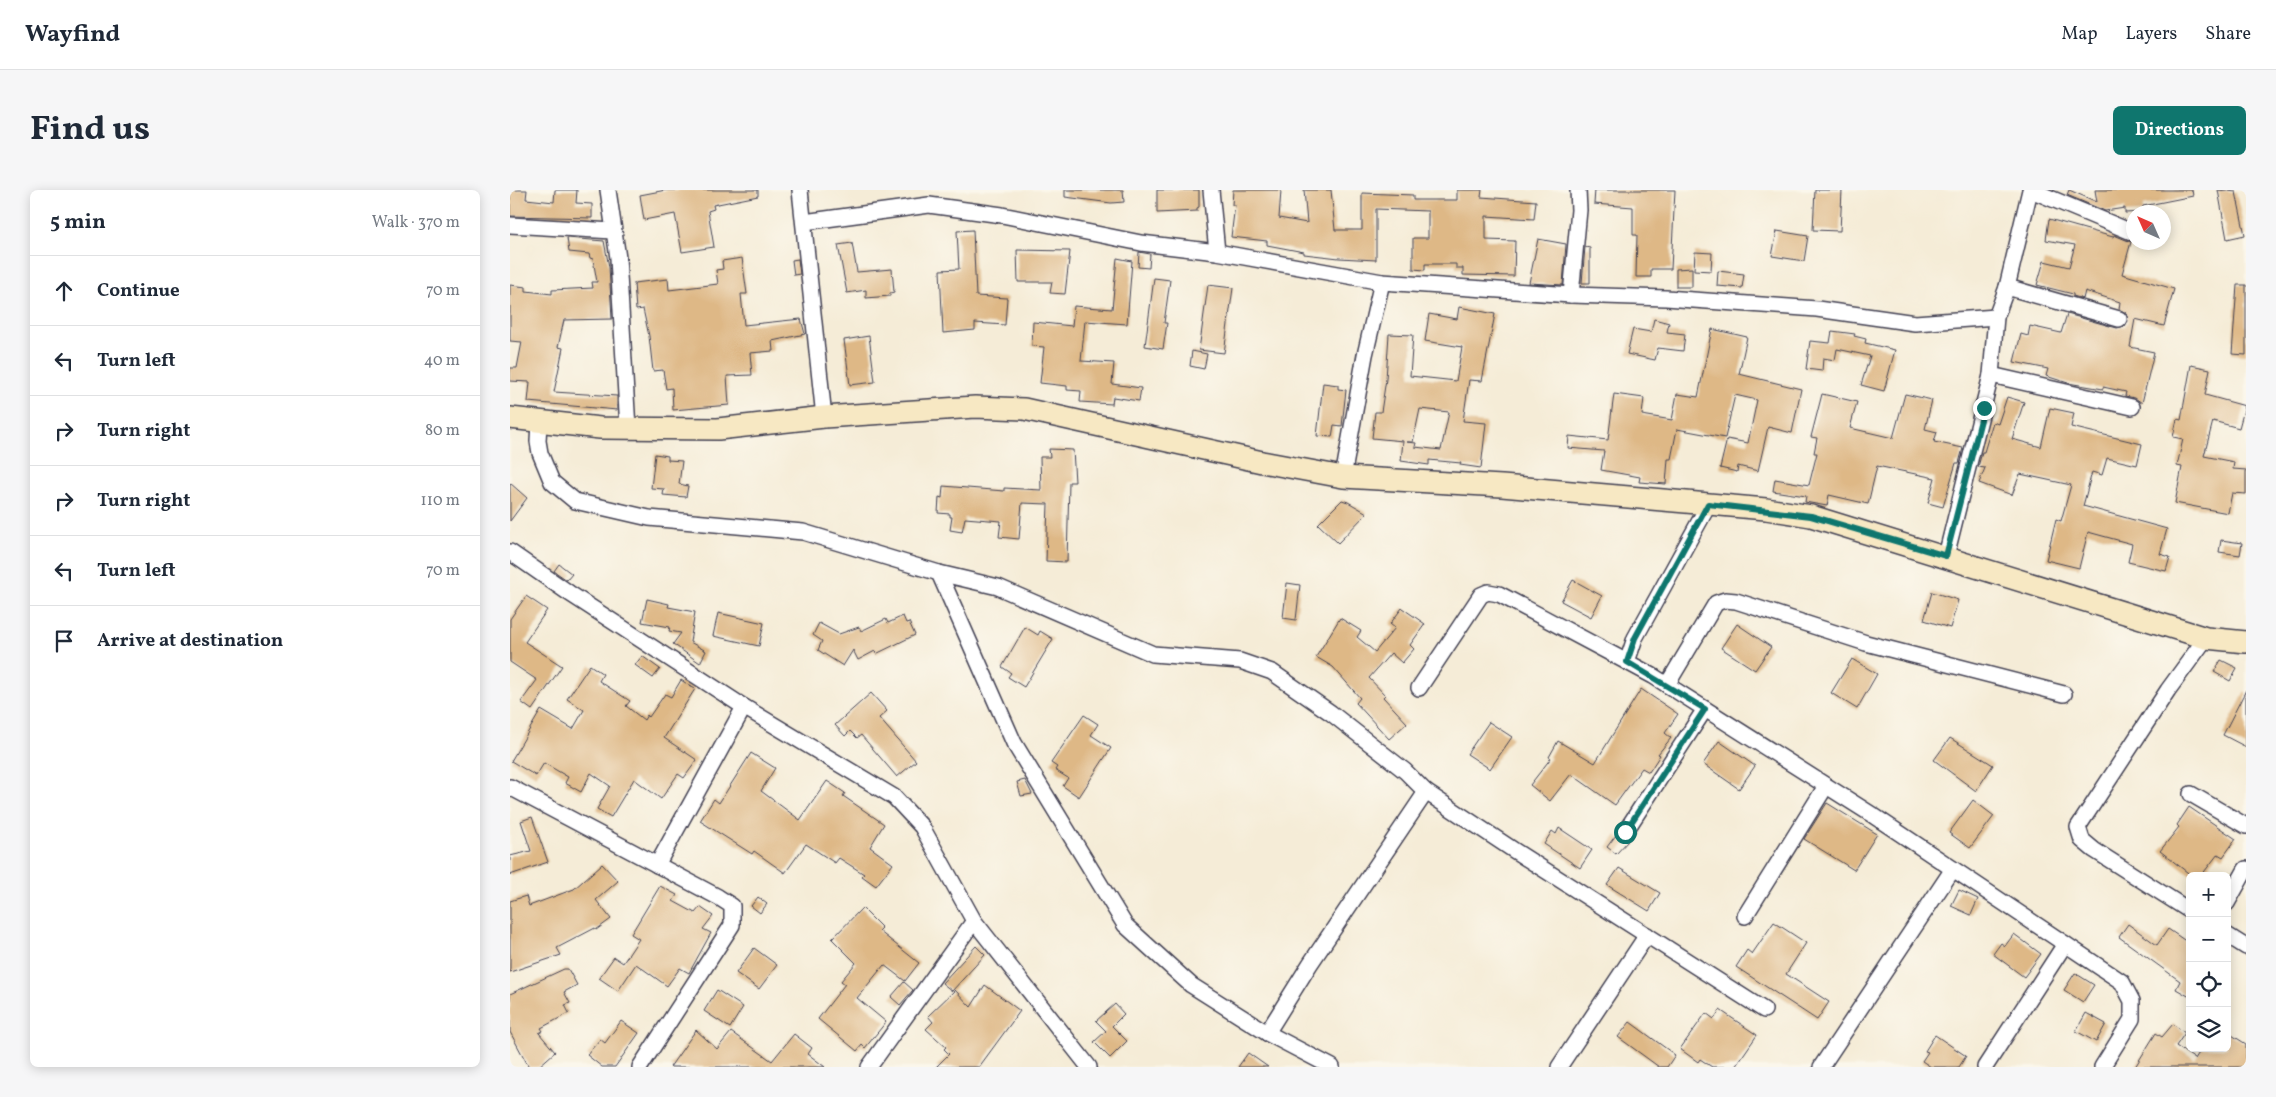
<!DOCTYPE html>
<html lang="en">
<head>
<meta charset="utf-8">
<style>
  body { margin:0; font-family:Vollkorn,serif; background:#f6f6f7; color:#1f2937 }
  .controls { position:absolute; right:15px; bottom:15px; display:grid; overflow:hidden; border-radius:8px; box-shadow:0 2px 12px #0003 }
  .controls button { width:45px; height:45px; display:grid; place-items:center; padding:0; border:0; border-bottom:1px solid #e0e1e3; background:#fff; color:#1f2937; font:25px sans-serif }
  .compass { position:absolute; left:1616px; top:15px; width:45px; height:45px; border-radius:50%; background:#fff; box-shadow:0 2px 12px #0003; rotate:315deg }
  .stop { position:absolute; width:15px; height:15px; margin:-11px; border:4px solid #0f766e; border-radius:50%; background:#fff }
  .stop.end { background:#0f766e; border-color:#fff; box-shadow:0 1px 5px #0008 }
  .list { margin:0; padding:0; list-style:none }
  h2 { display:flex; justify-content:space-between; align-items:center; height:65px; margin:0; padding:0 20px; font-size:21px }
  h2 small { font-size:16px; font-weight:400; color:#747a83 }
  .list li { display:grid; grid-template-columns:32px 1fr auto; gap:15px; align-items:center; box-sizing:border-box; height:70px; padding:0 20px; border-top:1px solid #e0e1e3 }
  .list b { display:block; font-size:19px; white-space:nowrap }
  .list em { font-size:16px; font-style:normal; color:#747a83 }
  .icon { flex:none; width:28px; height:28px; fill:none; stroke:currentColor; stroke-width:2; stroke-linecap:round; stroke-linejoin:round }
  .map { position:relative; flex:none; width:1736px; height:877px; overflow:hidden; border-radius:8px }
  header { display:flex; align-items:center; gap:30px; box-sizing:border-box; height:70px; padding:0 25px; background:#fff; border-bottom:1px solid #e0e1e3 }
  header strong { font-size:24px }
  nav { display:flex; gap:28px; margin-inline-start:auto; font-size:18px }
  .intro { display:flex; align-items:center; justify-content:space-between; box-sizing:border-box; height:120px; padding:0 30px }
  h1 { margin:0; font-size:35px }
  .button { padding:12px 22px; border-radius:8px; background:#0f766e; color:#fff; font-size:18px; font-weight:700 }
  main { display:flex; gap:30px; padding:0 30px }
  aside { flex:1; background:#fff; border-radius:8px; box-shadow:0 2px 12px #0003 }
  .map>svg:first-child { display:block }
  .building { fill:#deb886; fill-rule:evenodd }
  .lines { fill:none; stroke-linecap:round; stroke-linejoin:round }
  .street-casing { stroke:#424052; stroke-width:18 }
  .secondary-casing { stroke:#424052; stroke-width:24 }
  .street { stroke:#fff; stroke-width:15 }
  .secondary { stroke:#f7e8c3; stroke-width:21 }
  .route { stroke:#0f766e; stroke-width:6 }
</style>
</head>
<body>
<header>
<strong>Wayfind</strong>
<nav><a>Map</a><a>Layers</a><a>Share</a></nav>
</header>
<div class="intro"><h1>Find us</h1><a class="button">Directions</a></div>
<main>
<aside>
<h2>5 min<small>Walk · 370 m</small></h2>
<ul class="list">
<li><svg class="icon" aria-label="ahead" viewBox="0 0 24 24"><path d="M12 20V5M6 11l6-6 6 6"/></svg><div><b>Continue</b></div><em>70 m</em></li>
<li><svg class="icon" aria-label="left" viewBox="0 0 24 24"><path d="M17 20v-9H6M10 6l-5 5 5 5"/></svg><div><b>Turn left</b></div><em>40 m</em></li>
<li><svg class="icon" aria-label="right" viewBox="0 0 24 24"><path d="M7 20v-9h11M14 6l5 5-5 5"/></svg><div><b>Turn right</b></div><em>80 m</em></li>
<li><svg class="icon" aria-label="right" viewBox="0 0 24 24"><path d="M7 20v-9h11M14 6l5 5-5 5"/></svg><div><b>Turn right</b></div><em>110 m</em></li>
<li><svg class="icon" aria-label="left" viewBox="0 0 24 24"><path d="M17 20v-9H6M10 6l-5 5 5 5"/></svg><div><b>Turn left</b></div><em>70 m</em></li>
<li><svg class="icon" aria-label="arrive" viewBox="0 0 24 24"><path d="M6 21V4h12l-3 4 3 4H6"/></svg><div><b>Arrive at destination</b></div></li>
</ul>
</aside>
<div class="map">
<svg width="1736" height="877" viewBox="0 0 1736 877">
  <rect width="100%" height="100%" fill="#fbf7ec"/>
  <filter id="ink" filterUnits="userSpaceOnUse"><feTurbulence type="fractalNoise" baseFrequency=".02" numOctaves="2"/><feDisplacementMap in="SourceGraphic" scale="10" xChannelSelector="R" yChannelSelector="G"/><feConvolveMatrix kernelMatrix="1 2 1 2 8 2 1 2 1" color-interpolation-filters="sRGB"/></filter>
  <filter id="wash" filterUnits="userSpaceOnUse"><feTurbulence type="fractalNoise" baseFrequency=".0096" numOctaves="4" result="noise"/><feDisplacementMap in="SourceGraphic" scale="20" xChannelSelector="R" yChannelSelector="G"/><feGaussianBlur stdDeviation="1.12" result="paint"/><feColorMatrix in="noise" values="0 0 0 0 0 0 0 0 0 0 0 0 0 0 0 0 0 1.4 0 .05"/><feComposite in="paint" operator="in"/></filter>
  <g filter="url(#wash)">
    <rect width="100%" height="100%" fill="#f5ecd7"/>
    <g id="blocks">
      <g class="building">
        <polygon points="0,0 17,0 16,9 44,12 45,0 67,0 66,13 82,14 82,28 0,26"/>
        <polygon points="156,0 248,0 248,6 203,15 204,19 198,21 204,57 172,62 165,24 134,30 130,5"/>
        <polygon points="555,0 613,0 614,12 601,13 555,7"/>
        <polygon points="647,0 689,0 689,17 687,18 687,21 647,23"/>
        <polygon points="723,0 771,0 769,28 797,33 794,0 821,0 825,40 852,40 852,3 903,5 903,10 947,10 947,0 972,0 971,7 1026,11 1024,29 976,26 976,50 1005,51 1004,86 953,85 953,78 946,78 946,74 915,74 915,80 903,79 903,48 918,48 918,21 866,19 866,70 829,68 794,64 794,62 757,55 757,51 721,47 725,15 722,15"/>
        <polygon points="1085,0 1165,0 1161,79 1141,79 1141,87 1126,87 1127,45 1123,45 1123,17 1084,14"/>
        <polygon points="1305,0 1332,0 1330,41 1303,40"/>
        <polygon points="1559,0 1587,12 1585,0 1682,0 1683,6 1633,16 1633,22 1615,23 1615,18 1595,21 1557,5"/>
        <polygon points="1708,0 1726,2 1735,45 1717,49"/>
        <polygon points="1539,29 1603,47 1604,45 1621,52 1612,84 1664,99 1654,136 1625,129 1620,157 1644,162 1632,213 1625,208 1615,206 1616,202 1593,197 1593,199 1558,193 1536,186 1538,179 1504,172 1511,144 1518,146 1520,136 1551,143 1557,124 1607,138 1615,136 1618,131 1616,123 1609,119 1610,112 1575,101 1573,109 1563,106 1563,104 1527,95 1534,71 1559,77 1565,55 1536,50"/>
        <polygon points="463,40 466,106 497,108 495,135 465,133 465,140 433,143 430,80 449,79 447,41"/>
        <polygon points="1267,41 1298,46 1294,71 1262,66"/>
        <polygon points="57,48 94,51 99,77 102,129 54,130 48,157 53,158 44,202 107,206 107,220 18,212 20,192 0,191 0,178 7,178 12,152 0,151 0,95 16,97 16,101 42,104 42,100 83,98 82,92 87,92 83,69 80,68 79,64 59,62"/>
        <polygon points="1028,49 1056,54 1053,95 1019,93"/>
        <polygon points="342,53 347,82 382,79 384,102 380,103 380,106 356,108 356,100 337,103 328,55"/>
        <polygon points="1075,57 1080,58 1080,93 1072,93"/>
        <polygon points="507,60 560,61 555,104 540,103 542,92 508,92"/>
        <polygon points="629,62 640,64 639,78 628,77"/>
        <polygon points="1185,62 1202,63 1201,81 1184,80"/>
        <polygon points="232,68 237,104 231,104 234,135 291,129 295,144 262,151 263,161 240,163 242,185 217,186 219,215 163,220 162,198 156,199 153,180 143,181 139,146 133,119 126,120 124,93 158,89 159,100 208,94 206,80 213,79 212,71"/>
        <polygon points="607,68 622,71 617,134 575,131 571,171 604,173 602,194 631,198 629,211 603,207 602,214 570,212 571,201 557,200 557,196 530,193 534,157 522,156 523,132 562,136 564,116 602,119"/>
        <polygon points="288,69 290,84 284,85 282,70"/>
        <polygon points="1182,78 1182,97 1166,97 1166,79"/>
        <polygon points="1208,81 1234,84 1232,98 1207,96"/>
        <polygon points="644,88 660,90 654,133 657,133 653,159 635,156"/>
        <polygon points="698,95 723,98 714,163 689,160"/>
        <polygon points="1727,95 1736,95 1736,165 1722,164"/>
        <path d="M 949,117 L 985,124 L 972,191 L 959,190 L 953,231 L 976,233 L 971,278 L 950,275 L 951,273 L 919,270 L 919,275 L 891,271 L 893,251 L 862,248 L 865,222 L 871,222 L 876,189 L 879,144 L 903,145 L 900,186 L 946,191 L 952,157 L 915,151 L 919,124 L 947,129 ZM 910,219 L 939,222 L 931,260 L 905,257 L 906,253 L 897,252 L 903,252 Z"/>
        <polygon points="1144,129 1159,133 1157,142 1175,144 1173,161 1148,158 1145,170 1117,164 1123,139 1141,142"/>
        <polygon points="1202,139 1237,147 1229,184 1291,199 1282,243 1258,237 1248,281 1228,276 1227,282 1210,278 1217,249 1238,253 1247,210 1225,205 1215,248 1167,239 1161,269 1158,269 1156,294 1129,292 1130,287 1091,280 1094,261 1058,258 1059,246 1098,250 1104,204 1134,208 1132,225 1162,230 1167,204 1188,207"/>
        <polygon points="1322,141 1345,144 1344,146 1356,149 1355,153 1385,160 1374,201 1351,195 1360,166 1327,159 1325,170 1313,168 1312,181 1296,179 1300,151 1320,153"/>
        <polygon points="359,146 365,192 340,195 334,150"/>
        <polygon points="682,161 697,164 694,179 680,176"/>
        <polygon points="1681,175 1700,179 1695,205 1735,216 1729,238 1703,231 1694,266 1724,272 1723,279 1736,280 1736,304 1722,303 1718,323 1665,313 1672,277 1667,276 1673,249 1663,247 1667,229 1671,230"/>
        <polygon points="813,193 828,195 828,199 836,200 832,236 824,235 822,247 807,246"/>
        <polygon points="1312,204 1347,212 1340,238 1383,248 1395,204 1422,210 1415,239 1427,242 1424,252 1453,258 1449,273 1446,273 1433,317 1418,313 1425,288 1367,276 1358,314 1319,305 1317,316 1295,312 1296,306 1263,301 1265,289 1299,295 1307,263 1304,263 1307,248 1301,247"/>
        <polygon points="1497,207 1514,212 1502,249 1531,257 1540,218 1564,223 1561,237 1632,254 1627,275 1597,268 1592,285 1582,282 1573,316 1657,339 1650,364 1660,367 1656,381 1618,372 1622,354 1578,342 1569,378 1536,370 1546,329 1551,331 1561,295 1510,284 1502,305 1469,293 1475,278 1468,277 1472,262 1474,262 1483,232 1488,234"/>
        <polygon points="539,259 563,260 565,292 559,292 557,372 536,371 538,314 512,313 509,349 489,347 491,331 455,328 452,342 440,340 442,327 440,327 440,324 428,323 429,307 432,308 433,296 494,301 494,298 531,300 530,267 540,267"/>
        <polygon points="145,264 158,266 158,270 172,271 169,294 178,296 176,307 153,305 154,299 141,298"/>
        <polygon points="0,293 17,308 0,331"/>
        <polygon points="832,310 838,312 857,323 828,353 808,334"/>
        <polygon points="1711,350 1732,353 1730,365 1709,362"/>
        <polygon points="49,374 62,384 57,390 44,381"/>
        <polygon points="1063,390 1092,406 1081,427 1051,411"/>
        <polygon points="777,393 790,395 786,430 773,428"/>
        <polygon points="1422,402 1448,410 1440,438 1414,430"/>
        <polygon points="16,406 37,420 15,452 52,476 22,520 11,512 27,490 0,472 0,429"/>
        <polygon points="137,409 159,414 158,417 185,422 180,452 196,461 190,473 163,454 171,443 159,441 160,437 132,432"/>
        <polygon points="892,418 915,434 900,455 904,459 892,473 881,463 859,488 875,505 873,507 897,533 879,549 846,513 850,508 823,477 806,467 830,428 851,441 847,447 865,462 885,438 880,434"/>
        <polygon points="208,423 254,433 249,456 203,446"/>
        <polygon points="393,426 396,433 399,432 405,445 366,464 365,461 348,470 343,460 333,476 308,460 312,451 303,445 309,433 329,444 349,437 351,441 376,429 378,433"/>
        <polygon points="1227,434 1261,457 1245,480 1211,458"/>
        <polygon points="515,437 528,445 530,441 543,449 514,497 498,487 501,483 492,477"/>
        <polygon points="132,466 150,479 143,488 125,475"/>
        <polygon points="1342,469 1367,484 1347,519 1321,503"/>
        <polygon points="1711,470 1727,478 1720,491 1704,482"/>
        <polygon points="80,475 93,484 89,491 120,511 116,516 134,530 137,525 139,527 155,504 161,507 171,490 185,499 154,548 187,570 174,588 168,584 151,609 124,589 101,627 87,619 100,596 81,583 71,602 55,593 58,587 34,573 26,586 1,571 31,520 63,539 74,520 57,509"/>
        <polygon points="1131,499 1168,524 1155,543 1161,548 1148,564 1150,565 1139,582 1132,578 1105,615 1061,584 1040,611 1020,595 1041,568 1039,567 1048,551 1085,573"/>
        <polygon points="1736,500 1736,557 1713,545"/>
        <polygon points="361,503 377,521 369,528 406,571 387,587 351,545 347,548 340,541 335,546 325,535"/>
        <polygon points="574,525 588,534 581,545 601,558 569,607 553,596 558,588 545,580 547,577 541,573"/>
        <polygon points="979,532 1002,547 980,579 957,564"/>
        <polygon points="1440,548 1483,575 1466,601 1424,570"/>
        <polygon points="1209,551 1245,576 1229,599 1193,574"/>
        <polygon points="241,563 265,578 251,601 290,630 317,591 335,603 333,606 374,634 360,657 383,674 366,696 352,686 354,684 329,668 325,673 296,654 275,683 244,661 242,664 190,631 204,609 209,613"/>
        <polygon points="515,590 522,604 511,606 507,592"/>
        <polygon points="1463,610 1484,626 1460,658 1439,643"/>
        <polygon points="1317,613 1367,644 1344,680 1294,649"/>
        <polygon points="1679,617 1726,649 1713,667 1708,664 1691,686 1682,686 1650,661 1669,637 1667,635"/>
        <polygon points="22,627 38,672 0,685 0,666 21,661 11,631"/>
        <polygon points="1049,638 1082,660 1070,678 1034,654 1042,641 1046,644"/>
        <polygon points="1106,645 1110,650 1118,651 1106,664 1097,657"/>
        <polygon points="92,674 108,691 86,710 101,729 86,740 85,738 47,758 51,765 0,782 0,711 16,706 19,716 64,699"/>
        <polygon points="1109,678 1150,703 1139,721 1097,695"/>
        <polygon points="150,696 167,705 163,711 185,723 190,717 203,726 193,739 201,743 179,783 170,778 157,796 126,774 108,801 89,788 104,767 113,773 129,749 121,744"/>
        <polygon points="1449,700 1468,709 1461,725 1441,716"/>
        <polygon points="248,707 257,714 250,723 241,716"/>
        <polygon points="352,718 372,738 369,741 409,773 395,791 374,775 347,808 376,832 355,858 352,855 347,861 308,829 335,794 331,791 346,773 322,749"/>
        <polygon points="1264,732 1296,753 1276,784 1319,812 1307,830 1226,777 1237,760 1242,764"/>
        <polygon points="1618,734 1647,755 1658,739 1680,754 1680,807 1666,799 1670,791 1609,747"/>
        <polygon points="1504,744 1531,764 1514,787 1483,764 1491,753 1495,756"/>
        <polygon points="466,756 475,765 442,801 432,793"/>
        <polygon points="244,758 267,775 249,799 226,783"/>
        <polygon points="54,779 58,779 67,795 54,802 60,813 55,815 59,823 31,838 33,841 29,843 45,862 28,877 19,877 0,842 0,804"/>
        <polygon points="1565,783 1584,795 1573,812 1554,800"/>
        <polygon points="394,792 403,800 390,815 381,807"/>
        <polygon points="475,795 510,821 469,877 426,877 439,864 434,859 436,857 416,839 423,832 418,826 445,800 461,817"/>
        <polygon points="207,800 233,817 220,838 194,821"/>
        <polygon points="605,814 614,824 602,836 617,851 600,868 584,852 596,841 586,831"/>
        <polygon points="1210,820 1247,845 1225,877 1202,877 1190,869 1188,872 1170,859 1196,823 1204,829"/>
        <polygon points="1576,823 1596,834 1586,852 1566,841"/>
        <polygon points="111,831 129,843 105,877 92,877 77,865 90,849 95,853"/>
        <polygon points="1120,832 1165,865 1157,877 1149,877 1108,847"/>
        <polygon points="1663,834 1675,843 1666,856 1685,869 1692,858 1717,858 1717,842 1736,854 1736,877 1625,877 1646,843 1652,847"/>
        <polygon points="186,840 207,859 221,842 262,871 284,844 302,858 298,864 315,877 160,877"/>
        <polygon points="1425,845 1456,866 1449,877 1421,877 1412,871 1418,862 1415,861"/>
        <polygon points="738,863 758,877 728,877"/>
      </g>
    </g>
  </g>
  <g filter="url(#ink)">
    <use href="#blocks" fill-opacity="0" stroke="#424052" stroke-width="1"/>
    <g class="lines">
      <defs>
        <g id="street">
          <polyline points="98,0 108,68 118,239"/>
          <polyline points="290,0 314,227"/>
          <polyline points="701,0 707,62"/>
          <polyline points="1521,0 1624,43"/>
          <polyline points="294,32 419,15 492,25 631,53 707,62 872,92 1061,105 1156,108 1307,119 1405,133 1486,127"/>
          <polyline points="0,35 103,41"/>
          <polyline points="1497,97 1609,129"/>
          <polyline points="1061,105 1069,20 1068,0"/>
          <polyline points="1481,185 1622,217"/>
          <polyline points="29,232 28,251 30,263 42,292 65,311 139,328 293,342 429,383 488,397 643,464 730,471 762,482 821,523 895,581 916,602 800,774 757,843"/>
          <polyline points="833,287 855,165 872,92"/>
          <polyline points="1199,314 1125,448 1117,472 1143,486 1364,626 1612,792 1622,811 1622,829 1592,877"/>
          <polyline points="0,362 59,403 234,517 384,607 412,637 464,731 579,877"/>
          <polyline points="1436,366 1481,185 1486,127 1497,97 1520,0"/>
          <polyline points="429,383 504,553 615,735 681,795 757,843 822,877"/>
          <polyline points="1157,495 1206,413 1215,410 1226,411 1356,453 1554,504"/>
          <polyline points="909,498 971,405 978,402 989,404 1117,472"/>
          <polyline points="0,597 208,707 222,716 222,735 130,877"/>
          <polyline points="916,602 1005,661 1254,820"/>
          <polyline points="1681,604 1736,636"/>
          <polyline points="1115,642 1195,519"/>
          <polyline points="147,675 234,517"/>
          <polyline points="1717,713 1736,679"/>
          <polyline points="1680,721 1584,660 1572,650 1568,637 1658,500 1696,448"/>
          <polyline points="1235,726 1316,596"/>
          <polyline points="1717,745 1736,757"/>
          <polyline points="359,877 464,731"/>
          <polyline points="1049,877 1137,745"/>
          <polyline points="1311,877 1443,679"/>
          <polyline points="1475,877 1555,754"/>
        </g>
        <polyline id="secondary" points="0,228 90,238 208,239 314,227 465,217 514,219 752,272 833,287 992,296 1256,319 1301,326 1696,448 1736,452"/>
      </defs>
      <use href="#street" class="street-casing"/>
      <use href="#secondary" class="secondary-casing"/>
      <use href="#street" class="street"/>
      <use href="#secondary" class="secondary"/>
    </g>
  </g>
  <g class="lines" filter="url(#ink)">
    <polyline class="route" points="1115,642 1195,519 1117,472 1125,448 1198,314 1301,326 1436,366 1474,218"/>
  </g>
</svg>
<div class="controls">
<button>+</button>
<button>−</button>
<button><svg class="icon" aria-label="locate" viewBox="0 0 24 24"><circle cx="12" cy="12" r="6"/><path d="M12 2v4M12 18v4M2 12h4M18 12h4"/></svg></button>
<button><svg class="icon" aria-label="layers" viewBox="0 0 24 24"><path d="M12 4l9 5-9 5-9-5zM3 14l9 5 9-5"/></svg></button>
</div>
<svg class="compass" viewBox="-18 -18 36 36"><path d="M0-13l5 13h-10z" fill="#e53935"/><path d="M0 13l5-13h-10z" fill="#747a83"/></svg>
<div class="stop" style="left:1115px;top:642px"></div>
<div class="stop end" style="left:1474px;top:218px"></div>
</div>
</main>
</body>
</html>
